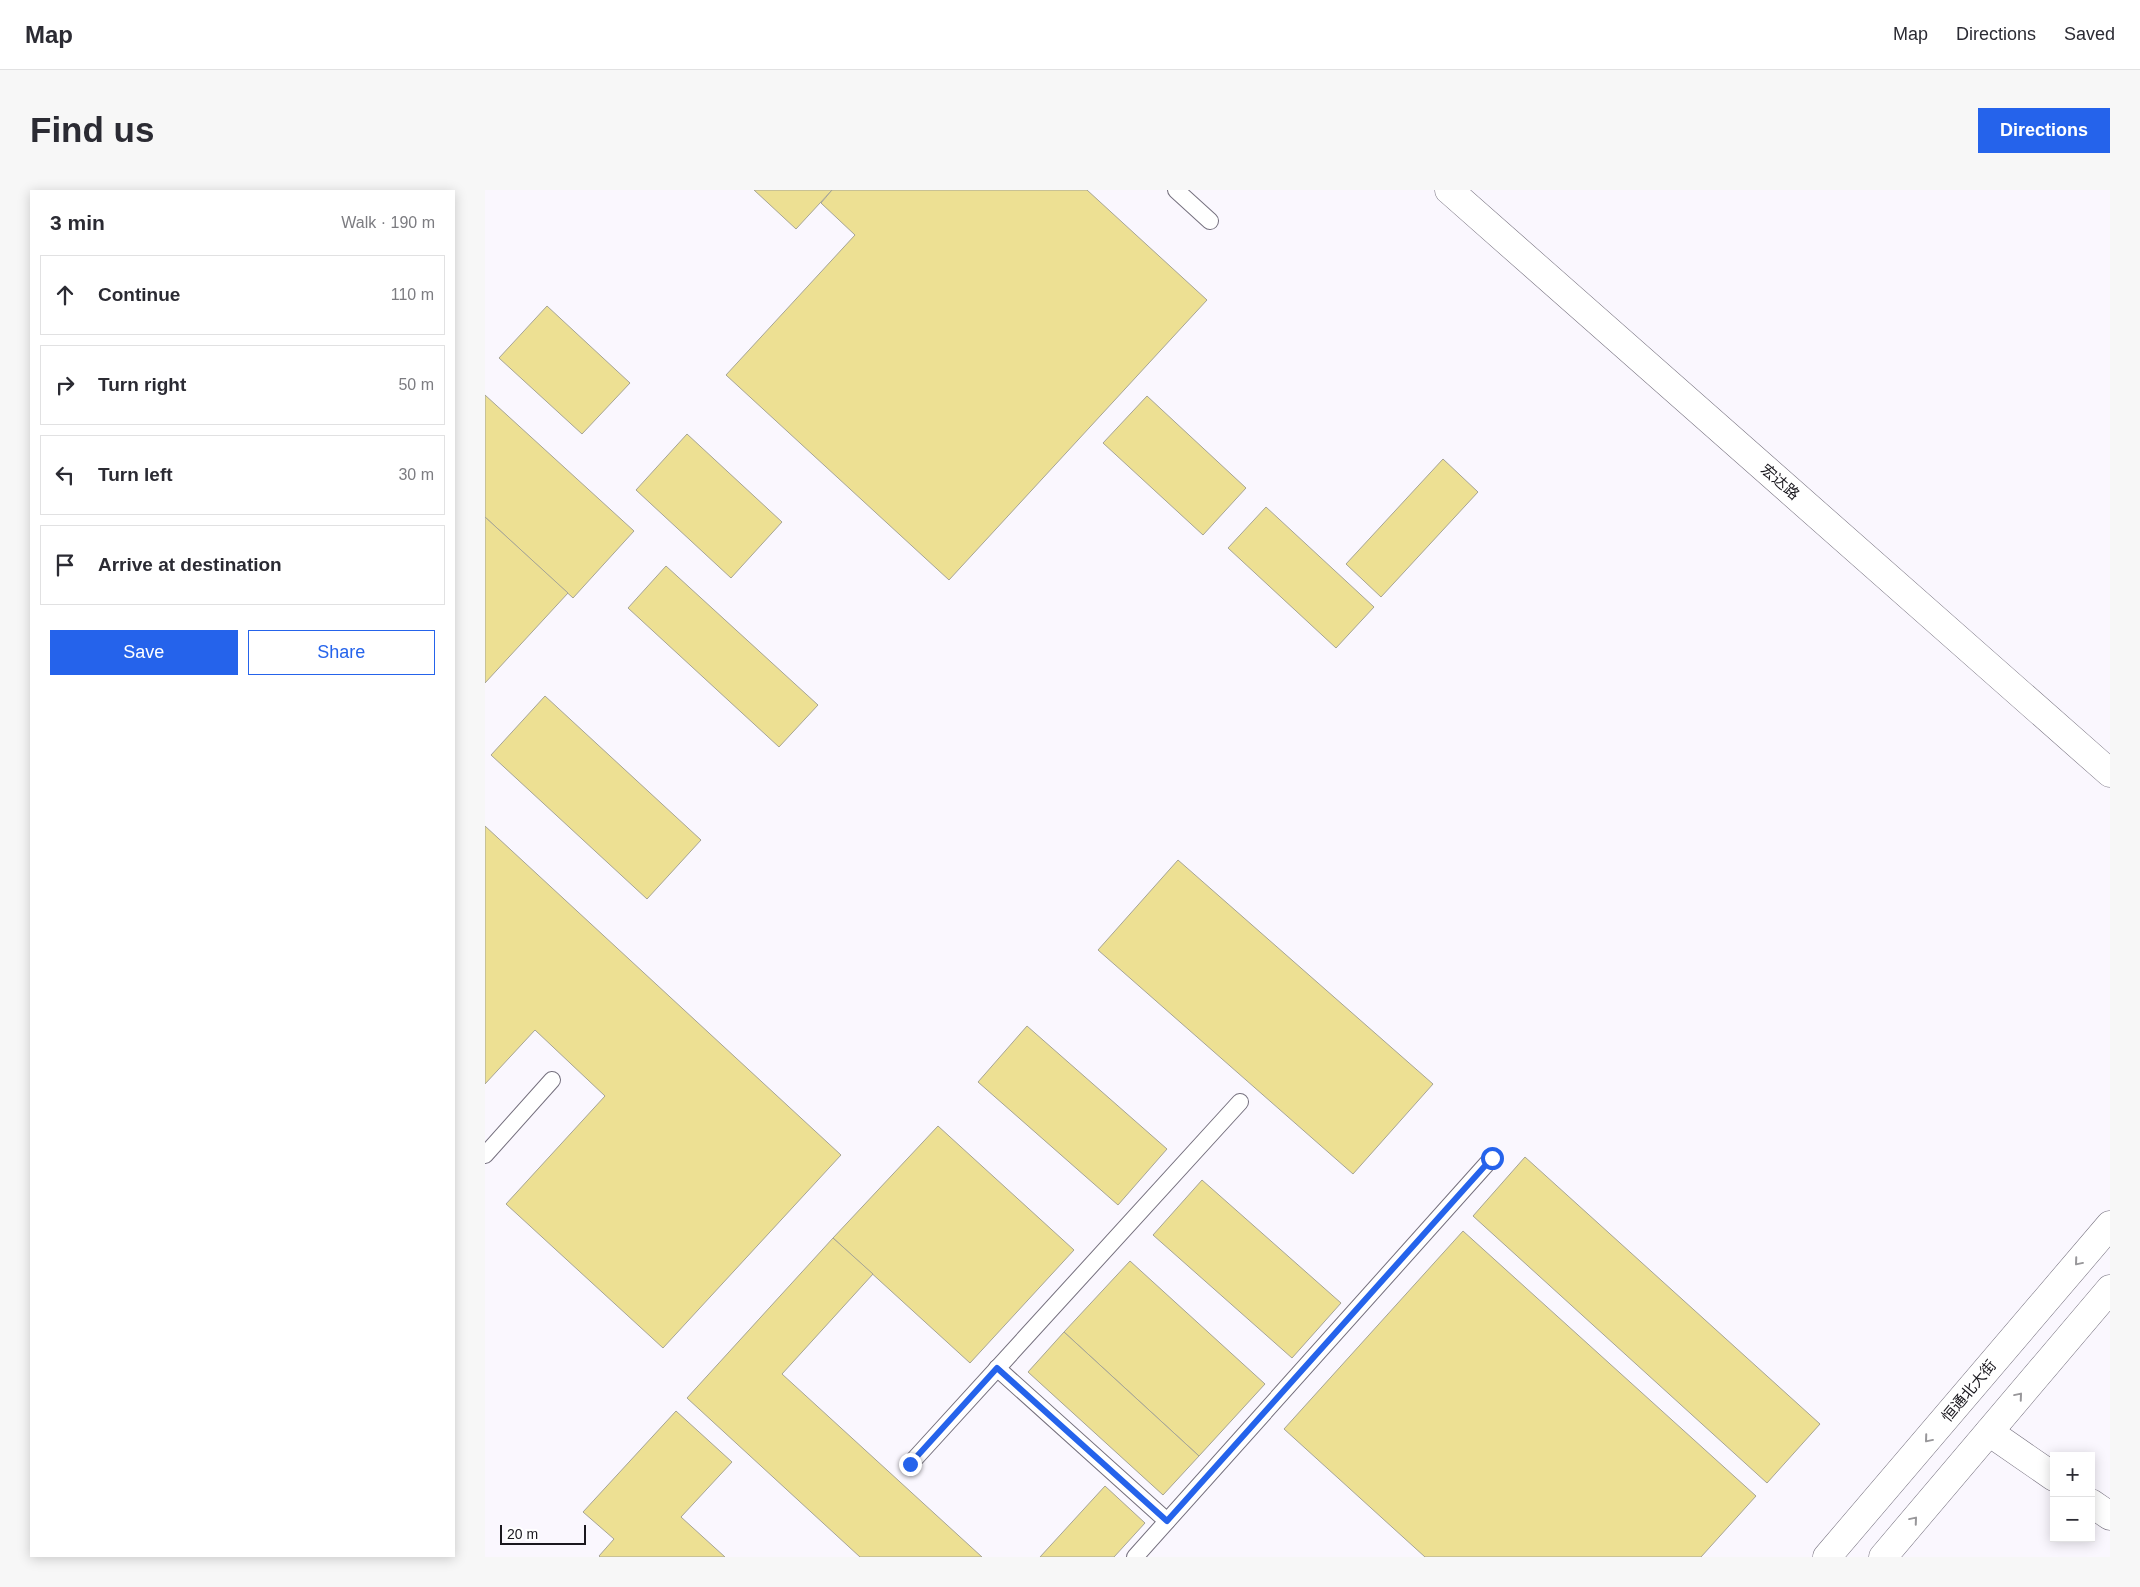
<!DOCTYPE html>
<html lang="en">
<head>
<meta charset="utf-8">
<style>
  body { margin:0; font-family:Arial,"Noto Sans SC",sans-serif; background:#f7f7f7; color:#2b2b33 }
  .controls { position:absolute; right:15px; bottom:15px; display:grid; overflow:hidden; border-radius:0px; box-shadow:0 2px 12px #0003 }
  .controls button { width:45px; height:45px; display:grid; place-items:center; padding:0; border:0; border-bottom:1px solid #e1e1e2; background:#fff; color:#2b2b33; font:25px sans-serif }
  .scale { position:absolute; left:15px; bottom:12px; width:86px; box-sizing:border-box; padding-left:5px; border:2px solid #1a181e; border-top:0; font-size:14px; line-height:18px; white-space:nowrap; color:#1a181e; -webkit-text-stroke:4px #fff; paint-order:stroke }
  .stop { position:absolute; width:15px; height:15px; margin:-11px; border:4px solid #2563eb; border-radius:50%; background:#fff }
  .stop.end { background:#2563eb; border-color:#fff; box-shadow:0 1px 5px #0008 }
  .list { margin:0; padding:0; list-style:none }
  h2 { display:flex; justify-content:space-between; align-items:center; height:65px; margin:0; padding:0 20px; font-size:21px }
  h2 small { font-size:16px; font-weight:400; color:#7c7c81 }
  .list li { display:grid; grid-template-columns:32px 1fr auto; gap:15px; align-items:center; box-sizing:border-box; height:80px; margin:0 10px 10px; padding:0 10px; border:1px solid #e1e1e2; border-radius:0px }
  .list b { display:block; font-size:19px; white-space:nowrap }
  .list em { font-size:16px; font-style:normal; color:#7c7c81 }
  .actions { display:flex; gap:10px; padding:15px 20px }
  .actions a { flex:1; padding:11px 0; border:1px solid #2563eb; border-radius:0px; text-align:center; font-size:18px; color:#2563eb }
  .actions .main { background:#2563eb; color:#fff }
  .icon { flex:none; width:28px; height:28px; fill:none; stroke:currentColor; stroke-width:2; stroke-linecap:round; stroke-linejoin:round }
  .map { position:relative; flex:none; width:1625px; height:1367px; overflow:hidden; border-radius:0px }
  header { display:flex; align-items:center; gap:30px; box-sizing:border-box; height:70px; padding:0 25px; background:#fff; border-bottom:1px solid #e1e1e2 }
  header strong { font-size:24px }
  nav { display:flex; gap:28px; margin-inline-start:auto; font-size:18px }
  .intro { display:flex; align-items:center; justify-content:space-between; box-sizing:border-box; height:120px; padding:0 30px }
  h1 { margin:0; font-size:35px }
  .button { padding:12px 22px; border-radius:0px; background:#2563eb; color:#fff; font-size:18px; font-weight:700 }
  main { display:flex; gap:30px; padding:0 30px }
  aside { flex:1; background:#fff; border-radius:0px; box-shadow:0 2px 12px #0003 }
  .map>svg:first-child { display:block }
  .building { fill:#ede093; stroke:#a6a495 }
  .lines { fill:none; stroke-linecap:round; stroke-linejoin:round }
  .service-casing { stroke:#75707e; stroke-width:18 }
  .minor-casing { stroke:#75707e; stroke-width:29 }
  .tertiary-casing { stroke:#75707e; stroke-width:29 }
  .secondary-casing { stroke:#75707e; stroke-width:29 }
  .service { stroke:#fff; stroke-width:16 }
  .minor { stroke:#fff; stroke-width:28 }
  .tertiary { stroke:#fff; stroke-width:28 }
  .secondary { stroke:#fff; stroke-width:28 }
  .oneway { stroke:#98979a }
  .route { stroke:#2563eb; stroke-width:6 }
  .labels { text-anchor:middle; stroke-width:4; stroke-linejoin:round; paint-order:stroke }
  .street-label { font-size:15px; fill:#1a181e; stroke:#fff }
</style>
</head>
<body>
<header>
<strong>Map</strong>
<nav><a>Map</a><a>Directions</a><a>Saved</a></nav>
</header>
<div class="intro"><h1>Find us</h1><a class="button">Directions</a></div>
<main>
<aside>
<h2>3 min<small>Walk · 190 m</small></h2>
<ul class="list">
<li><svg class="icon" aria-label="ahead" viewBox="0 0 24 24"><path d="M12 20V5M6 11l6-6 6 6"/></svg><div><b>Continue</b></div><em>110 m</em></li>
<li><svg class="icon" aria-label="right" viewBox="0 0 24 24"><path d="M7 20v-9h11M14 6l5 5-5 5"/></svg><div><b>Turn right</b></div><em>50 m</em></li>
<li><svg class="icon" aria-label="left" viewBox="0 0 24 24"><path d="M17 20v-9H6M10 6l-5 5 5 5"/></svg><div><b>Turn left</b></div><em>30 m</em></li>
<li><svg class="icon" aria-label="arrive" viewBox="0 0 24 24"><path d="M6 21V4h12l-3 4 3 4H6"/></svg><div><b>Arrive at destination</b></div></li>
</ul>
<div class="actions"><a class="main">Save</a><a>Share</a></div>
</aside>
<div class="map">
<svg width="1625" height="1367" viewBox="0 0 1625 1367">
  <rect width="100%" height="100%" fill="#faf7fe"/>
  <g class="building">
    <polygon points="269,0 347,0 311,39"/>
    <polygon points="347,0 602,0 722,110 464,390 241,185 370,45 336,13"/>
    <polygon points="62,116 145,193 97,244 14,168"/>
    <polygon points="0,205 149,341 88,408 0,327"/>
    <polygon points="662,206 761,298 718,345 618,253"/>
    <polygon points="202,244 297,332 246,388 151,300"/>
    <polygon points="958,269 993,302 896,407 861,374"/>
    <polygon points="781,317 889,417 851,458 743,358"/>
    <polygon points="0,327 83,403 0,493"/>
    <polygon points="181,376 333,515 294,557 143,418"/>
    <polygon points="60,506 216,650 162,709 6,565"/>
    <polygon points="0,636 356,965 178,1158 21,1014 120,906 50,840 0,894"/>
    <polygon points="693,670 948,894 868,984 613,760"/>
    <polygon points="542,836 682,959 633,1015 493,892"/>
    <polygon points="453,936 589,1060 485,1173 348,1048"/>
    <polygon points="1040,967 1335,1234 1282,1293 988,1026"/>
    <polygon points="717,990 856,1113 807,1168 668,1045"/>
    <polygon points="978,1041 1271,1306 1216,1367 940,1367 799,1239"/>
    <polygon points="348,1048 388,1084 297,1184 497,1367 375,1367 202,1208"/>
    <polygon points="645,1071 780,1194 714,1266 579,1142"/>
    <polygon points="579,1142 714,1266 678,1305 543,1182"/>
    <polygon points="191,1221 247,1272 196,1327 240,1367 115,1367 114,1366 129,1349 98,1322"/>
    <polygon points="620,1296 660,1333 629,1367 555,1367"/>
  </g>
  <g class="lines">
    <defs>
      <g id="service">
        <polyline points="691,0 725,31"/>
        <polyline points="0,965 67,890"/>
        <polyline points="512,1178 682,1331"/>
        <polyline points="425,1274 755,912"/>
        <polyline points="650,1367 1007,968"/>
      </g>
      <g id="minor">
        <polyline points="1504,1242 1569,1287"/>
        <polyline points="1606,1313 1625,1326"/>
      </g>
      <polyline id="tertiary" points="964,0 1625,583"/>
      <g id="secondary">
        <polyline points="1342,1367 1625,1035"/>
        <polyline points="1398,1367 1625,1099"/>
      </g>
    </defs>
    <use href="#service" class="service-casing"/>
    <use href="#minor" class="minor-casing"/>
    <use href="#tertiary" class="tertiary-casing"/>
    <use href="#secondary" class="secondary-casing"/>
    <use href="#service" class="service"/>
    <use href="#minor" class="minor"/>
    <use href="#tertiary" class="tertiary"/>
    <use href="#secondary" class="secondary"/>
  </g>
  <defs><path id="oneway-chevron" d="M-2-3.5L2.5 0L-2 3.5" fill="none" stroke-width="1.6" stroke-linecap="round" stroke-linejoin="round" transform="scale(1.25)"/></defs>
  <g class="oneway">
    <use href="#oneway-chevron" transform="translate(1593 1072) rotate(130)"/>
    <use href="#oneway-chevron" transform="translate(1534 1206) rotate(-50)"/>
    <use href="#oneway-chevron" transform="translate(1443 1249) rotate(130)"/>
    <use href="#oneway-chevron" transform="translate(1429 1330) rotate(-50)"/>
  </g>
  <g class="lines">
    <polyline class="route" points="425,1274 512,1178 682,1331 1007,968"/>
  </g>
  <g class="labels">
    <g class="street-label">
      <text transform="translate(1295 292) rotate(41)" y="5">宏达路</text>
      <text transform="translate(1484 1201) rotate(-50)" y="5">恒通北大街</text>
    </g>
  </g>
</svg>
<div class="controls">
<button>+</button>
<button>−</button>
</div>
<div class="scale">20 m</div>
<div class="stop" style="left:1007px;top:968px"></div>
<div class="stop end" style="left:425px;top:1274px"></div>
</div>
</main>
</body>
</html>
